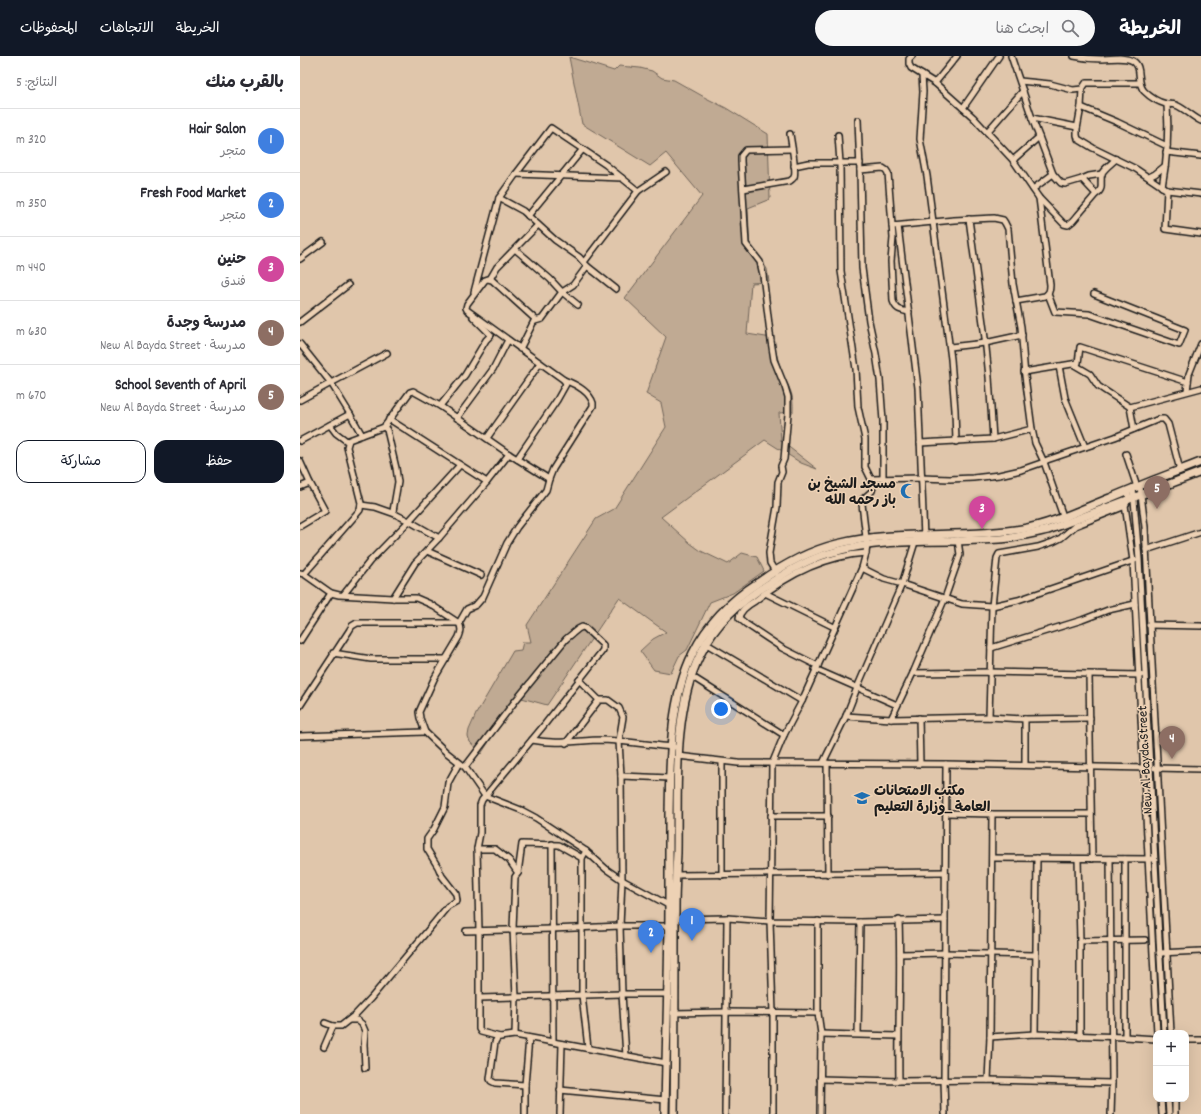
<!DOCTYPE html>
<html lang="ar">
<head>
<meta charset="utf-8">
<style>
  body { margin:0; font-family:Dekko,"Playpen Sans Arabic",sans-serif; background:#f7f7f7; color:#2b2b33; direction:rtl }
  .controls { position:absolute; right:12px; bottom:12px; display:grid; overflow:hidden; border-radius:8px; box-shadow:0 4px 16px #0002 }
  .controls button { width:36px; height:36px; display:grid; place-items:center; padding:0; border:0; border-bottom:1px solid #e1e1e2; background:#fff; color:#2b2b33; font:20px sans-serif }
  .you { position:absolute; left:421px; top:653px; width:14px; height:14px; margin:-10px; border:3px solid #fff; border-radius:50%; background:#1a73e8; box-shadow:0 0 0 6px #1a73e833 }
  .badge { display:grid; place-items:center; width:26px; height:26px; border-radius:50%; background:#111827; color:#fff; font-size:13px; font-weight:700 }
  .pin { position:absolute; translate:-50% -33px; filter:drop-shadow(0 1px 2px #0008) }
  .pin::after { content:''; position:absolute; top:21px; width:14px; height:12px; background:inherit; clip-path:polygon(0 0,100% 0,50% 100%) }
  .list { margin:0; padding:0; list-style:none }
  h2 { display:flex; justify-content:space-between; align-items:center; height:52px; margin:0; padding:0 16px; font-size:17px }
  h2 small { font-size:13px; font-weight:400; color:#7c7c81 }
  .list li { display:grid; grid-template-columns:26px 1fr auto; gap:12px; align-items:center; box-sizing:border-box; height:64px; padding:0 16px; border-top:1px solid #e1e1e2 }
  .list b { display:block; font-size:15px; white-space:nowrap }
  .list p { margin:0; font-size:13px; white-space:nowrap; color:#7c7c81 }
  .list em { font-size:13px; font-style:normal; color:#7c7c81 }
  .actions { display:flex; gap:8px; padding:12px 16px }
  .actions a { flex:1; padding:9px 0; border:1px solid #111827; border-radius:12px; text-align:center; font-size:14px; color:#111827 }
  .actions .main { background:#111827; color:#fff }
  .icon { flex:none; width:22px; height:22px; fill:none; stroke:currentColor; stroke-width:2; stroke-linecap:round; stroke-linejoin:round }
  .map { position:relative; flex:none; width:901px; height:1058px; overflow:hidden; direction:ltr }
  header { display:flex; align-items:center; gap:24px; box-sizing:border-box; height:56px; padding:0 20px; background:#111827; color:#fff }
  header strong { font-size:19px }
  nav { display:flex; gap:22px; margin-inline-start:auto; font-size:14px }
  .search { width:280px; height:36px; background:#f7f7f7; display:flex; align-items:center; gap:10px; box-sizing:border-box; padding:0 14px; border-radius:22px; color:#7c7c81; font-size:15px }
  main { display:flex }
  aside { flex:1; background:#fff }
  .map>svg:first-child { display:block }
  .green { fill:#c0aa93; stroke:#6e6358 }
  .lines { fill:none; stroke-linecap:round; stroke-linejoin:round }
  .minor-casing { stroke:#1c1c1c; stroke-width:8 }
  .major-casing { stroke:#1c1c1c; stroke-width:10 }
  .minor { stroke:#edd1b4; stroke-width:5 }
  .major { stroke:#edd1b4; stroke-width:7 }
  .labels { text-anchor:middle; stroke-width:3; stroke-linejoin:round; paint-order:stroke }
  .poi-label { font-size:14px; font-weight:bold; fill:#1c1c1c; stroke:#edd1b4; text-anchor:end }
  .street-label { font-size:14px; fill:#1c1c1c; stroke:#edd1b4 }
</style>
</head>
<body>
<header>
<strong>الخريطة</strong>
<div class="search"><svg class="icon" aria-label="search" viewBox="0 0 24 24"><circle cx="10" cy="10" r="6"/><path d="M15 15l6 6"/></svg>ابحث هنا</div>
<nav><a>الخريطة</a><a>الاتجاهات</a><a>المحفوظات</a></nav>
</header>
<main>
<div class="map">
<svg width="901" height="1058" viewBox="0 0 901 1058">
  <rect width="100%" height="100%" fill="#e0c6ab"/>
  <filter id="ink" filterUnits="userSpaceOnUse"><feTurbulence type="fractalNoise" baseFrequency=".025" numOctaves="2"/><feDisplacementMap in="SourceGraphic" scale="8" xChannelSelector="R" yChannelSelector="G"/><feConvolveMatrix kernelMatrix="1 2 1 2 8 2 1 2 1" color-interpolation-filters="sRGB"/></filter>
  <g filter="url(#ink)">
    <path class="green" d="M 269,1 L 314,15 L 319,10 L 340,12 L 352,15 L 362,22 L 374,24 L 406,42 L 426,52 L 468,78 L 470,143 L 448,152 L 450,197 L 463,207 L 467,213 L 469,226 L 451,227 L 447,278 L 472,282 C 475,293 478,305 482,316 C 489,333 494,336 493,356 L 479,357 L 481,385 L 517,413 L 501,407 L 465,384 L 361,461 L 390,487 L 401,495 L 428,508 L 442,497 L 457,501 L 464,515 L 433,537 L 410,546 L 387,594 L 379,600 L 371,617 L 354,614 L 340,595 L 353,583 L 366,576 L 319,542 L 247,649 L 218,641 L 181,698 L 170,686 L 168,680 L 169,674 L 176,658 L 213,595 L 221,594 L 223,586 L 231,586 L 227,569 L 296,463 L 314,453 L 366,371 L 361,347 L 346,338 L 366,281 L 325,242 L 402,140 L 366,97 L 350,110 L 282,68 Z"/>
    <g class="lines">
      <defs>
        <g id="minor">
          <polyline points="612,0 609,3 609,8 611,12 635,27 673,61 713,104 739,142 764,168 768,169 773,165 796,138 782,123 765,128 761,127 753,118 732,62 711,0"/>
          <path d="M 774,0 C 783,2 793,3 802,3 C 812,3 824,0 833,5 C 843,11 836,27 844,35 C 850,41 858,46 866,48 C 870,48 874,48 878,50 C 886,54 893,61 901,65"/>
          <polyline points="622,19 623,36 620,83 627,120 651,303 655,354 656,386"/>
          <polyline points="720,25 750,28 773,34 782,33 786,27 839,27"/>
          <polyline points="635,27 657,0"/>
          <polyline points="782,33 781,51 777,73 777,79 778,83 793,92 836,113 867,134 901,138"/>
          <polyline points="781,51 817,66 867,90"/>
          <polyline points="663,52 699,0"/>
          <polyline points="732,62 777,71"/>
          <polyline points="558,64 560,114 562,212 569,265 576,298 580,324 583,365 583,423"/>
          <polyline points="687,76 723,35"/>
          <polyline points="866,96 901,100"/>
          <polyline points="713,104 739,81"/>
          <polyline points="494,110 508,107 560,107"/>
          <path d="M 560,114 L 583,112 L 586,114 L 588,117 L 593,182 L 591,205 L 593,245 C 596,254 600,254 609,256"/>
          <polyline points="216,118 322,122 338,135 366,116"/>
          <polyline points="849,121 855,118 865,110"/>
          <polyline points="782,123 789,120 802,118"/>
          <path d="M 862,131 C 867,104 869,75 867,48"/>
          <path d="M 443,133 L 490,125 C 491,124 494,122 494,121 C 497,115 491,86 490,78"/>
          <polyline points="733,133 753,118"/>
          <polyline points="867,134 865,173 901,178"/>
          <path d="M 796,138 C 805,133 799,125 802,117 C 805,112 812,107 816,103"/>
          <polyline points="199,142 223,155 255,184 279,201 287,210 316,233"/>
          <polyline points="228,160 283,93"/>
          <polyline points="669,163 685,282 689,321 693,383"/>
          <polyline points="592,170 654,164 694,162 703,164 705,167 708,173 713,228 721,271 725,320 732,373 735,387 744,406 764,463"/>
          <polyline points="598,170 618,332 624,482"/>
          <polyline points="215,193 250,223 262,236 278,249"/>
          <polyline points="0,203 23,186"/>
          <polyline points="284,206 338,135"/>
          <polyline points="190,223 197,211 238,169"/>
          <polyline points="174,236 199,142 216,118 251,72 306,109 322,122"/>
          <polyline points="748,238 755,256 789,258 879,289 885,274 794,238"/>
          <path d="M 716,245 L 745,240 C 749,237 750,235 750,229 L 739,142"/>
          <polyline points="235,265 242,263 262,236 273,229 287,210"/>
          <polyline points="0,266 48,229"/>
          <polyline points="0,288 31,327 87,297"/>
          <polyline points="650,291 685,287 722,279"/>
          <polyline points="773,308 790,318 798,330 804,334 830,351"/>
          <polyline points="759,310 765,342 785,391"/>
          <polyline points="724,316 778,307 780,291 888,326"/>
          <polyline points="887,335 889,318 901,288"/>
          <polyline points="0,344 31,327 50,358 0,385"/>
          <polyline points="140,350 165,319 186,284 191,279 173,261"/>
          <polyline points="50,358 62,379"/>
          <polyline points="157,362 193,313 208,284"/>
          <polyline points="89,363 187,426"/>
          <polyline points="30,369 36,377 48,386"/>
          <polyline points="84,371 87,374 96,412 98,426 93,455 95,458 109,465 139,482"/>
          <polyline points="834,373 830,351 901,332"/>
          <polyline points="187,382 240,307"/>
          <polyline points="620,387 693,383 732,373"/>
          <polyline points="826,398 837,431"/>
          <polyline points="217,403 257,344 266,328 264,324 167,254 166,252 167,248 185,224 188,223 192,224 235,263 220,293"/>
          <polyline points="0,405 10,427"/>
          <polyline points="571,423 621,422 650,423 673,422 699,419 721,414 744,406 747,404 815,381 859,363 864,363 868,368 880,414"/>
          <polyline points="840,430 845,471 871,977"/>
          <polyline points="0,431 10,427 25,455 0,470"/>
          <polyline points="833,432 839,503 864,977"/>
          <polyline points="61,449 75,451 95,458"/>
          <polyline points="825,449 833,505 857,977"/>
          <polyline points="846,494 901,476"/>
          <polyline points="127,495 181,519"/>
          <polyline points="562,512 584,523 602,528 662,548 692,550 718,544 835,504"/>
          <path d="M 0,517 L 4,518 L 31,537 L 39,539 L 93,542 L 116,542 L 130,548 L 159,567 C 162,573 161,576 159,581 L 134,623 L 119,656 L 120,662 L 125,676 L 146,696 L 165,711 L 185,740 L 221,754 L 236,762 L 286,795 L 306,813 L 322,824 L 370,850"/>
          <polyline points="476,517 470,507 469,497 477,451 478,426 482,416 481,410 484,403 488,358 488,341 485,331 474,304 471,285 463,219 460,206 446,188 441,105 441,100 446,94 492,93"/>
          <polyline points="4,518 60,454 61,447 47,391 49,384 84,371 110,336 113,335 140,350 209,398 249,423"/>
          <polyline points="465,537 534,571"/>
          <polyline points="44,538 70,505 109,465 160,409"/>
          <polyline points="93,542 115,507 139,482 187,426 209,398"/>
          <polyline points="849,569 901,570"/>
          <polyline points="0,585 31,537"/>
          <polyline points="405,587 502,645"/>
          <polyline points="691,592 782,564 808,554 835,548"/>
          <polyline points="33,597 71,603 146,603"/>
          <path d="M 518,610 L 482,592 L 446,568 L 439,562 C 440,554 448,549 455,545 C 487,519 524,500 566,497"/>
          <polyline points="515,613 597,649"/>
          <polyline points="613,617 690,616 841,619"/>
          <polyline points="789,619 792,803"/>
          <polyline points="391,620 484,679"/>
          <polyline points="299,644 308,644 319,652 323,661 319,685 321,720 322,824 320,870 322,938 326,1000"/>
          <path d="M 0,650 L 49,575 L 52,570 L 57,567 L 159,567 L 167,553 L 176,549 L 183,541 L 207,487 L 217,471 L 246,434 L 249,423 L 253,413 L 293,350 L 293,347 C 289,335 275,328 264,324"/>
          <polyline points="546,660 591,663 689,661 725,663 790,662"/>
          <path d="M 689,661 L 692,550 L 697,502 L 699,498 L 738,491 L 753,486 L 761,482 L 775,470 L 823,451 C 829,446 829,441 828,434"/>
          <polyline points="619,662 620,708"/>
          <polyline points="591,663 613,617 645,542 660,499 658,484"/>
          <polyline points="725,663 725,709"/>
          <polyline points="0,680 125,676"/>
          <path d="M 232,684 C 258,689 278,684 303,684 C 327,685 350,689 374,691"/>
          <polyline points="266,687 299,644 279,624"/>
          <polyline points="378,700 438,707 646,708 847,712"/>
          <polyline points="523,707 546,660 557,632 602,528 616,483"/>
          <polyline points="527,707 528,818"/>
          <polyline points="165,711 216,644 266,583 278,573 282,571 285,572 303,589 303,594 245,668 182,744 180,749 180,777 177,793 179,875 179,973 181,976 200,981 215,979 366,1007"/>
          <polyline points="855,712 901,713"/>
          <polyline points="321,720 370,722"/>
          <polyline points="646,757 692,758 791,758"/>
          <polyline points="471,760 528,760"/>
          <polyline points="252,788 253,986"/>
          <polyline points="177,793 195,793 209,804 218,817"/>
          <polyline points="286,795 282,802 282,939 288,992"/>
          <polyline points="692,802 852,803"/>
          <polyline points="778,803 780,885 780,981"/>
          <polyline points="810,803 812,1027 811,1058"/>
          <polyline points="825,803 825,981"/>
          <polyline points="376,819 645,816"/>
          <polyline points="422,819 422,706"/>
          <polyline points="375,863 427,862 470,865 560,866 645,864"/>
          <polyline points="518,865 518,957 521,978 520,1058"/>
          <polyline points="166,875 252,873 320,870 371,870"/>
          <polyline points="780,885 845,884"/>
          <polyline points="859,897 901,895"/>
          <polyline points="600,898 645,897 735,899"/>
          <polyline points="180,942 322,938 367,938"/>
          <polyline points="373,957 426,956 518,957"/>
          <polyline points="50,964 57,964 62,968 65,975 64,988 65,1012"/>
          <polyline points="25,967 33,970 41,970 55,959 71,942 129,873 148,850 157,845 156,838 142,820 138,811 127,793 127,783 134,773 145,751 148,727 159,707"/>
          <polyline points="521,978 598,980"/>
          <polyline points="558,978 560,866"/>
          <polyline points="735,978 737,802"/>
          <polyline points="215,979 216,941 213,873 215,821 218,817 222,788 259,789 282,802"/>
          <polyline points="200,981 198,981 195,986 190,1023 191,1025 195,1027 225,1029"/>
          <polyline points="690,981 735,978 825,981 856,983"/>
          <polyline points="886,984 901,984"/>
          <polyline points="24,991 33,970"/>
          <polyline points="520,1023 599,1025 688,1024 812,1027"/>
          <polyline points="688,1024 690,981 692,758"/>
          <path d="M 599,1025 C 598,971 601,918 599,864"/>
          <polyline points="260,1034 366,1044"/>
          <polyline points="861,1043 862,1058"/>
          <polyline points="868,1043 869,1058"/>
          <polyline points="875,1043 875,1058"/>
          <polyline points="225,1058 225,1029 229,982"/>
          <polyline points="260,1058 262,988"/>
          <polyline points="425,1058 427,862"/>
          <polyline points="473,1058 473,957 470,865 472,708 484,679 502,645 562,512 566,497 567,490 562,448 563,443 572,435 573,431 571,423 565,411 565,383 558,351 556,313 541,215 540,107 538,79"/>
          <polyline points="645,1058 644,1024 646,708"/>
        </g>
        <g id="major">
          <path d="M 365,1058 C 366,987 369,917 369,846 C 369,817 369,788 369,759 C 370,706 369,645 393,597 C 408,567 431,544 459,526 C 483,509 508,495 537,488 C 598,473 661,483 722,473 C 752,468 782,453 810,442 C 840,429 870,418 901,406"/>
          <path d="M 374,1058 C 375,990 375,921 375,853 C 375,834 376,816 377,797 C 378,734 372,656 400,599 C 416,565 440,546 470,527 C 488,515 507,504 527,498 C 568,485 613,485 655,485 C 673,484 692,484 710,482 C 723,480 735,477 748,474 L 901,416"/>
        </g>
      </defs>
      <use href="#minor" class="minor-casing"/>
      <use href="#major" class="major-casing"/>
      <use href="#minor" class="minor"/>
      <use href="#major" class="major"/>
    </g>
  </g>
  <defs>
    <symbol id="mosque-bare" viewBox="-9 -9 18 18"><path d="M3.5-4.9A6 6 0 1 0 3.5 4.9A5 5 0 1 1 3.5-4.9Z" fill="#1f6fb2" stroke="#edd1b4" stroke-width="2.5" paint-order="stroke"/></symbol>
    <symbol id="school-bare" viewBox="-9 -9 18 18"><path d="M0-5L7-2L0 1L-7-2ZM-4 1L0 2.5L4 1V4Q0 6-4 4Z" fill="#1f6fb2" stroke="#edd1b4" stroke-width="2.5" paint-order="stroke"/></symbol>
  </defs>
  <g fill-rule="evenodd">
    <use href="#mosque-bare" x="597" y="424" width="22" height="22"/>
    <use href="#school-bare" x="551" y="731" width="22" height="22"/>
  </g>
  <g class="labels">
    <g class="poi-label">
      <text x="596" y="432">مسجد الشيخ بن<tspan x="596" dy="16">باز رحمه الله</tspan></text>
      <text x="574" y="739" text-anchor="start">مكتب الامتحانات<tspan x="574" dy="16">العامة _وزارة التعليم</tspan></text>
    </g>
    <g class="street-label">
      <text transform="translate(844 704) rotate(-93)" y="5">New Al Bayda Street</text>
    </g>
  </g>
</svg>
<div class="controls">
<button>+</button>
<button>−</button>
</div>
<div class="you"></div>
<div class="pin badge" style="left:392px;top:885px;background:#3f7fe0">1</div>
<div class="pin badge" style="left:351px;top:897px;background:#3f7fe0">2</div>
<div class="pin badge" style="left:682px;top:473px;background:#d1479c">3</div>
<div class="pin badge" style="left:872px;top:703px;background:#8d6e63">4</div>
<div class="pin badge" style="left:857px;top:453px;background:#8d6e63">5</div>
</div>
<aside>
<h2>بالقرب منك<small>النتائج: 5</small></h2>
<ul class="list">
<li><span class="badge" style="background:#3f7fe0">1</span><div><b>Hair Salon</b><p>متجر</p></div><em>320 m</em></li>
<li><span class="badge" style="background:#3f7fe0">2</span><div><b>Fresh Food Market</b><p>متجر</p></div><em>350 m</em></li>
<li><span class="badge" style="background:#d1479c">3</span><div><b>حنين</b><p>فندق</p></div><em>440 m</em></li>
<li><span class="badge" style="background:#8d6e63">4</span><div><b>مدرسة وجدة</b><p>مدرسة · New Al Bayda Street</p></div><em>630 m</em></li>
<li><span class="badge" style="background:#8d6e63">5</span><div><b>School Seventh of April</b><p>مدرسة · New Al Bayda Street</p></div><em>670 m</em></li>
</ul>
<div class="actions"><a class="main">حفظ</a><a>مشاركة</a></div>
</aside>
</main>
</body>
</html>
